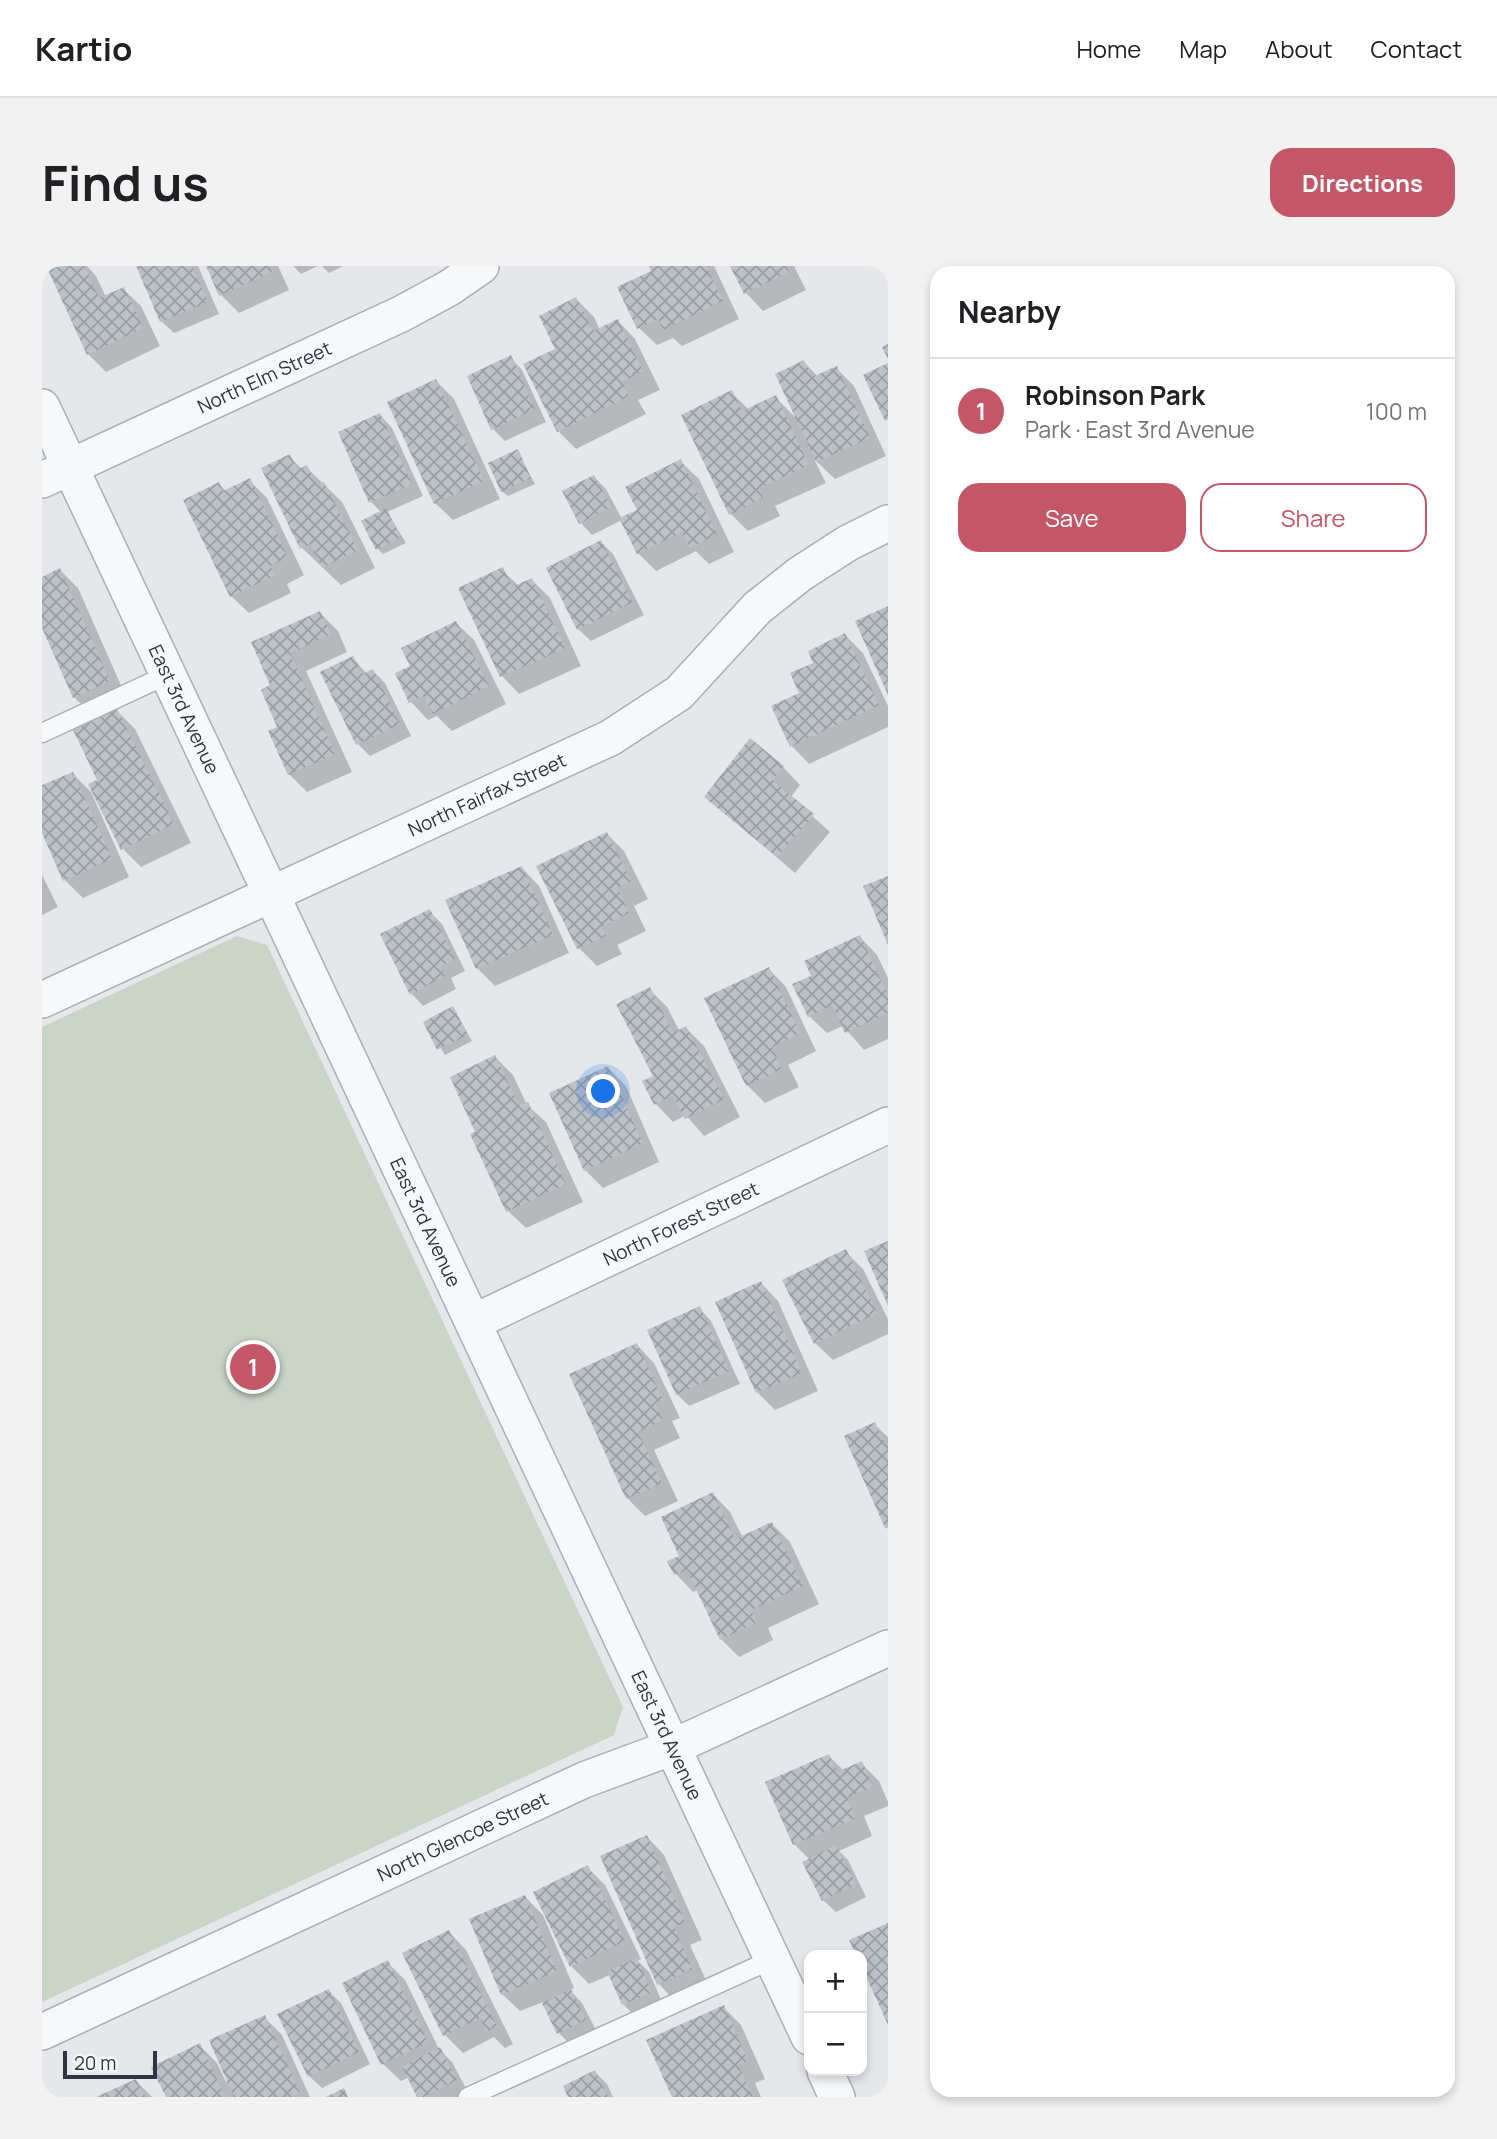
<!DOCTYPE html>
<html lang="en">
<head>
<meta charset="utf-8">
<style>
  body { margin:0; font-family:Manrope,sans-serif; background:#f2f2f2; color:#202124 }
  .controls { position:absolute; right:21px; bottom:21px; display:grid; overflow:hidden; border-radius:14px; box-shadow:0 4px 10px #0003 }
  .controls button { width:63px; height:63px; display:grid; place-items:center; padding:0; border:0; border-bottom:2px solid #e0e0e0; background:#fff; color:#202124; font:35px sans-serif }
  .scale { position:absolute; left:21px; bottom:18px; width:94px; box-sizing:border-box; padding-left:7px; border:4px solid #2e3542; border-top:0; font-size:19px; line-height:24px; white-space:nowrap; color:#2e3542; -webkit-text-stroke:5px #f4f6f8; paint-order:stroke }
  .you { position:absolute; left:562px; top:826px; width:24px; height:24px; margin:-18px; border:5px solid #fff; border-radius:50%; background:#1a73e8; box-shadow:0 0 0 10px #1a73e833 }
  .badge { display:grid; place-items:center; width:46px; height:46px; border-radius:50%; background:#c35767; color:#fff; font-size:23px; font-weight:700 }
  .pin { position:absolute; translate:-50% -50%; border:4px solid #fff; box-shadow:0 2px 7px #0006 }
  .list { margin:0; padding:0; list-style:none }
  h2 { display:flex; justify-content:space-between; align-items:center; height:91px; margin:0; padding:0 28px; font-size:30px }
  h2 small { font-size:23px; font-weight:400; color:#757577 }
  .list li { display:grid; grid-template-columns:46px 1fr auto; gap:21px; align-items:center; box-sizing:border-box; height:105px; padding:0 28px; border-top:2px solid #e0e0e0 }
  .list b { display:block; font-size:26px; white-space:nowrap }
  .list p { margin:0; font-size:23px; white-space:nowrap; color:#757577 }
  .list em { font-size:23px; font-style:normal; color:#757577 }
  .actions { display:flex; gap:14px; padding:21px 28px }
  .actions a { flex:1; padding:16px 0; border:2px solid #c35767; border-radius:21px; text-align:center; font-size:24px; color:#c35767 }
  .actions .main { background:#c35767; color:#fff }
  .map { position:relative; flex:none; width:846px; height:1831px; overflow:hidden; border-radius:21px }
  header { display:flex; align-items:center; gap:42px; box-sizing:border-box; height:98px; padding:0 35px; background:#fff; border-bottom:2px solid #e0e0e0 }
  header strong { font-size:33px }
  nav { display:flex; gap:38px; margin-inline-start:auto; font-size:24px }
  .intro { display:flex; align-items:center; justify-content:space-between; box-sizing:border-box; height:168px; padding:0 42px }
  h1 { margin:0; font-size:49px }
  .button { padding:18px 32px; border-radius:21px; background:#c35767; color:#fff; font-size:24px; font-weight:700 }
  main { display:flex; gap:42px; padding:0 42px }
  aside { flex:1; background:#fff; border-radius:21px; box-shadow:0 4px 10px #0003 }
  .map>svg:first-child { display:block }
  .green { fill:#cad4c7 }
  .shadow { fill:#0003 }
  .building { fill:url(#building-cross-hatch) }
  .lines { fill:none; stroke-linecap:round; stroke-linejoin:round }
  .lane-casing { stroke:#aaaeb5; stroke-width:21 }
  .street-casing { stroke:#aaaeb5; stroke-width:38 }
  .lane { stroke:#f7f8fa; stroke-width:18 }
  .street { stroke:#f7f8fa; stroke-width:35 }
  .labels { text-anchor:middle; stroke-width:5; stroke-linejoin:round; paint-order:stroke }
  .street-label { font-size:19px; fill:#2e3542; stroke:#f4f6f8 }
</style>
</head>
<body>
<header>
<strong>Kartio</strong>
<nav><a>Home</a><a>Map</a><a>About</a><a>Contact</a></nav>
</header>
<div class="intro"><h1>Find us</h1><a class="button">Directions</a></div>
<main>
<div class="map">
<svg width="846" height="1831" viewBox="0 0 846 1831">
  <defs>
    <pattern id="building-cross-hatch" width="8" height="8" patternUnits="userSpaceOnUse" patternTransform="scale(1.75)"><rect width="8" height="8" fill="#bcc1c8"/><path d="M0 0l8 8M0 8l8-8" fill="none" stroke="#999ea4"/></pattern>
  </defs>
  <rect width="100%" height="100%" fill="#e5e7eb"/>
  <polygon class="green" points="195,670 225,679 581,1441 572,1469 0,1736 0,761"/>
  <g class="shadow">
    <polygon points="19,0 45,0 54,10 64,31 81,23 99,40 118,80 64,106 46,88"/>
    <polygon points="96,0 156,0 177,48 132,67 119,55"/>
    <polygon points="166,0 236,0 247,24 197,47 179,29"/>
    <polygon points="251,0 276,0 259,8"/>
    <polygon points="280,0 301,0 287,7"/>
    <polygon points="609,0 672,0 697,53 640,80 631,72 615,79 597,62 612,6"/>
    <polygon points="690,0 752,0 764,24 721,45 704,27"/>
    <polygon points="534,33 552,51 558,64 576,55 593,73 618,124 596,134 604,148 534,183 516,165 515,83"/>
    <polygon points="468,91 480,104 504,156 463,175 451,163"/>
    <polygon points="762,96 776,111 794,102 812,120 844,190 793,213 772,193 784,217 733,240 738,250 706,265 688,247 690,127 707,144 733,131 755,153"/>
    <polygon points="394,115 412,133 458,233 411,254 393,237"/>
    <polygon points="338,149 350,162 381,230 345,246 364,277 341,288 336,283 340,247 329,236"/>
    <polygon points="475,185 493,218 466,230 460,225"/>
    <polygon points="247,190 260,203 264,201 300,236 333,302 299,319 259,281"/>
    <polygon points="639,196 657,213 692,286 667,298 654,285 614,305 596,287 580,254 550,269 538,256 552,211 564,223 580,253 597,245"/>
    <polygon points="207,214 225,232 262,309 245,318 249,327 207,347 189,330 177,218 184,225"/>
    <polygon points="559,276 571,288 602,349 549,375 536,363 506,303"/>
    <polygon points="18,304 36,322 85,433 50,449 32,431 0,358 0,312"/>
    <polygon points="460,304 477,320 490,314 508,332 539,400 477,428 460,410 419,323"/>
    <polygon points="278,347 296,365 305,386 264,405 310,506 265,526 247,508 228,466 237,462 230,420 211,377"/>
    <polygon points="414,357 432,374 464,438 410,465 395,450 386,454 369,436 371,400"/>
    <polygon points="803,369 821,387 846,440 846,461 767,498 750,480 731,441 760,428"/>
    <polygon points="311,392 325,408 331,405 343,417 369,470 328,490 316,478"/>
    <polygon points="75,445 93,463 149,577 99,601 81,583 49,519 57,515"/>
    <polygon points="741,501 758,519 749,531 788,566 753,607 664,531"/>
    <polygon points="31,508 49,526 87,611 41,632 23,614 0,563 0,521"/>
    <polygon points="565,568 582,585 606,633 592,640 604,665 575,679 580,688 555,700 537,682"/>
    <polygon points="480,602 497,620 527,687 453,720 435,702"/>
    <polygon points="0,609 16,641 0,649"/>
    <polygon points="388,646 400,658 423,705 409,712 414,723 381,740 369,727"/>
    <polygon points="818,671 835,689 846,712 846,773 822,784 801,760 785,767 767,750 771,710"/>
    <polygon points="727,703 744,721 774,785 746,799 757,821 723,837 705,819"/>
    <polygon points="607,723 625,741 638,766 644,762 662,780 698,851 662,870 644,849 631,856 614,838"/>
    <polygon points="411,742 430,775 403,789 383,756"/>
    <polygon points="453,791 471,809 485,839 504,856 541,936 484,962 466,945 436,866"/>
    <polygon points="566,802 584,820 617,896 561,922 543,904"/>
    <polygon points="803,985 821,1003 846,1053 846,1068 791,1094 773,1077"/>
    <polygon points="719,1017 736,1035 776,1125 733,1144 715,1126"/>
    <polygon points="657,1042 669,1055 698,1118 647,1140 635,1128"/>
    <polygon points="595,1079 612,1097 638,1152 630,1155 638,1172 612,1184 636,1235 603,1250 585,1232"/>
    <polygon points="832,1158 846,1171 846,1263 844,1261"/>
    <polygon points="671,1228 688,1246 701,1272 730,1258 748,1276 777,1338 726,1362 731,1374 697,1391 679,1373 656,1324 651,1326 634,1308 628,1296 639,1290"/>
    <polygon points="787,1490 802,1505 819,1497 837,1515 846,1536 846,1540 822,1550 830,1570 797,1585 806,1594 824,1631 794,1646 781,1634 768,1594 752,1578"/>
    <polygon points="605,1571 622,1589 660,1674 648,1679 667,1721 634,1736 617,1718"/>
    <polygon points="545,1601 563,1619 599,1693 596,1695 607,1706 621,1738 593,1750 581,1738 568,1709 547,1718 529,1700"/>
    <polygon points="483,1631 501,1649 532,1722 528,1724 540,1737 555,1766 529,1779 517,1767 501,1736 478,1745 460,1728"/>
    <polygon points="407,1666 424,1684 471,1778 463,1782 452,1771 421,1787 403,1769"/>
    <polygon points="346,1697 363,1714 397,1783 410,1796 426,1826 417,1831 377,1831 367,1811 359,1815 341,1798"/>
    <polygon points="286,1725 299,1737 328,1798 280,1822 267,1810"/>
    <polygon points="681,1741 699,1759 723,1813 713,1817 719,1831 632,1831"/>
    <polygon points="222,1751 240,1769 268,1831 126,1831 157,1779 175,1797 184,1816 187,1814"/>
    <polygon points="553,1806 565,1818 571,1831 528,1831"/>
    <polygon points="94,1815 110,1831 58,1831"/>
  </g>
  <g class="building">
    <polygon points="15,0 42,0 57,32 82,21 101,62 45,89 6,4"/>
    <polygon points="94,0 150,0 166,36 118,56"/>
    <polygon points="164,0 227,0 230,6 177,30"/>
    <polygon points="607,0 664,0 681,35 621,64 616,53 595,63 575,21 609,5"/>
    <polygon points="688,0 744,0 747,6 702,28"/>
    <polygon points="534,31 551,65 576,53 601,105 580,116 587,130 515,166 481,98 513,83 497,50"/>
    <polygon points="846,78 846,93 840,81"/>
    <polygon points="469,89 493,143 449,164 425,110"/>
    <polygon points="762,94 770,111 795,100 828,172 774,196 733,108"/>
    <polygon points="846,97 846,153 843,155 821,109"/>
    <polygon points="394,113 442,215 392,238 345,136"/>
    <polygon points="690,124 700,145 734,129 767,199 717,222 721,232 687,249 639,149"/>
    <polygon points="338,147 370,218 327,237 296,166"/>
    <polygon points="476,183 489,212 459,226 446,197"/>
    <polygon points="248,188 255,204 265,199 275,219 282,216 316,284 280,302 268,278 258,283 219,202"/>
    <polygon points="639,193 675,268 648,282 640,266 595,288 577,252 595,244 583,221"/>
    <polygon points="552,209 569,241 537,258 520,225"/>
    <polygon points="208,212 246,291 228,300 233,309 188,331 141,234 177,216 181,225"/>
    <polygon points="344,242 359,271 334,284 319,255"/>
    <polygon points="559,274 591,336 535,364 504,302"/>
    <polygon points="461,301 470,321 490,312 523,382 458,411 416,322"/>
    <polygon points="18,302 68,415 31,432 0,362 0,311"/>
    <polygon points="846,340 846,429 813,355"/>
    <polygon points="278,345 289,368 248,387 293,488 246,509 226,465 235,461 219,424 228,419 209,376"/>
    <polygon points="414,355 447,420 391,448 382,430 367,437 353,407 368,400 359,382"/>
    <polygon points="803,367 837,439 748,481 729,440 757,427 748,407 771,397 766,385"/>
    <polygon points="311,390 320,408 331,403 358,458 314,479 278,406"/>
    <polygon points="75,443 132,558 79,584 46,518 55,514 31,464"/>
    <polygon points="708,472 742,500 730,514 772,548 735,591 662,531"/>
    <polygon points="31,506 70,593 21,615 0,567 0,519"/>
    <polygon points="565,566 589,615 575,622 587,647 559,661 564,670 535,683 494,600"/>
    <polygon points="480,600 511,669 434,703 403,634"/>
    <polygon points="846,610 846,679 821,620"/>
    <polygon points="388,643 413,693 399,700 403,710 368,729 338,668"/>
    <polygon points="818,669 846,730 846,747 803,767 790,739 766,751 750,718 769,710 762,695"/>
    <polygon points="727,701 758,767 730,781 740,803 704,820 662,732"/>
    <polygon points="608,721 631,767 644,760 682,833 643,853 631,829 612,839 600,815 611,810 574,738"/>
    <polygon points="411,740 426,769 395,784 381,756"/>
    <polygon points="453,789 477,840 486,836 524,918 464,946 428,868 433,866 408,811"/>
    <polygon points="566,800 601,877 542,905 507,827"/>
    <polygon points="846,975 846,1040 822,985"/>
    <polygon points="804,983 835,1047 772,1078 740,1014"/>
    <polygon points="719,1015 760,1107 714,1127 673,1036"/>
    <polygon points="658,1040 687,1105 634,1129 605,1064"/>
    <polygon points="595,1077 621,1134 613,1137 621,1154 596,1166 620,1217 584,1233 527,1108"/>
    <polygon points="833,1156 843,1178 846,1177 846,1261 843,1262 802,1170"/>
    <polygon points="671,1226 693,1273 730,1256 761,1320 709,1344 715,1356 678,1374 645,1304 632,1309 625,1295 637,1290 619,1251"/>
    <polygon points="787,1488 795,1506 820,1495 831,1521 805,1532 814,1552 751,1579 723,1516"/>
    <polygon points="605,1569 643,1656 632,1661 650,1703 615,1719 558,1590"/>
    <polygon points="794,1579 814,1618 780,1635 760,1596"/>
    <polygon points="546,1599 583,1675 528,1701 491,1626"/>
    <polygon points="483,1629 515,1705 459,1729 427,1653"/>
    <polygon points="846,1657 846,1759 820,1701 820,1689 814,1689 807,1674"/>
    <polygon points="407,1664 455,1760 444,1766 438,1752 401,1770 360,1687"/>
    <polygon points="595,1692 610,1726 580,1739 565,1705"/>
    <polygon points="346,1694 386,1776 339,1799 300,1717"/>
    <polygon points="287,1723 317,1786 266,1811 235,1748"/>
    <polygon points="529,1723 544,1754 515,1768 500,1737"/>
    <polygon points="682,1739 706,1795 696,1799 711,1831 630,1831 604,1774"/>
    <polygon points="223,1749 258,1827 249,1831 192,1831 167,1774"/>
    <polygon points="158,1777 183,1831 124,1831 109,1801"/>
    <polygon points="398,1781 415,1814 382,1831 375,1831 360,1801"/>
    <polygon points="553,1804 566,1831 526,1831 521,1820"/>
    <polygon points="94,1813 103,1831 54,1831"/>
    <polygon points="302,1822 306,1831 284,1831"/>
  </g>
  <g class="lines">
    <defs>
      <g id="lane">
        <polyline points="0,467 127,408"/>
        <polyline points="426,1831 731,1693"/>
      </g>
      <g id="street">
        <path id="s1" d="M 0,141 L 767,1771"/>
        <path id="s2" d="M 0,214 L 359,48 L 407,22 L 439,0"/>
        <path id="s3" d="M 0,734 L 568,472 L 637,427 L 715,342 L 758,308 L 806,277 L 846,257"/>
        <path id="s4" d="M 432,1056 L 846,859"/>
        <path id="s5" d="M 0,1766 L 542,1514 L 631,1481 L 846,1382"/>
        <polyline points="783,1805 795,1831"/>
      </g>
    </defs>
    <use href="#lane" class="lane-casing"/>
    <use href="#street" class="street-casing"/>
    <use href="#lane" class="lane"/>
    <use href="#street" class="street"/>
  </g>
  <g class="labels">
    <g class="street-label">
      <text dy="7" stroke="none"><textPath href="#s2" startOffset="245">North Elm Street</textPath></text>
      <text dy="7" stroke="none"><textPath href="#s1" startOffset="334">East 3rd Avenue</textPath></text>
      <text dy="7" stroke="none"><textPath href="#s3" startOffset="490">North Fairfax Street</textPath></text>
      <text dy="7" stroke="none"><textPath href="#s1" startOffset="901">East 3rd Avenue</textPath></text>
      <text dy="7" stroke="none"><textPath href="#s4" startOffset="229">North Forest Street</textPath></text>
      <text dy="7" stroke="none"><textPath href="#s1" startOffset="1468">East 3rd Avenue</textPath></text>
      <text dy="7" stroke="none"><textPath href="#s5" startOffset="464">North Glencoe Street</textPath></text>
    </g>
  </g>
</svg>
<div class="controls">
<button>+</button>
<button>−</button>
</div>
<div class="scale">20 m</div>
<div class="you"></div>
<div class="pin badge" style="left:211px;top:1101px">1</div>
</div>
<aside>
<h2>Nearby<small></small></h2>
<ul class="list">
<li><span class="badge">1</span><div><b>Robinson Park</b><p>Park · East 3rd Avenue</p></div><em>100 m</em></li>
</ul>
<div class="actions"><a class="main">Save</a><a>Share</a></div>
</aside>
</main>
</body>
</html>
